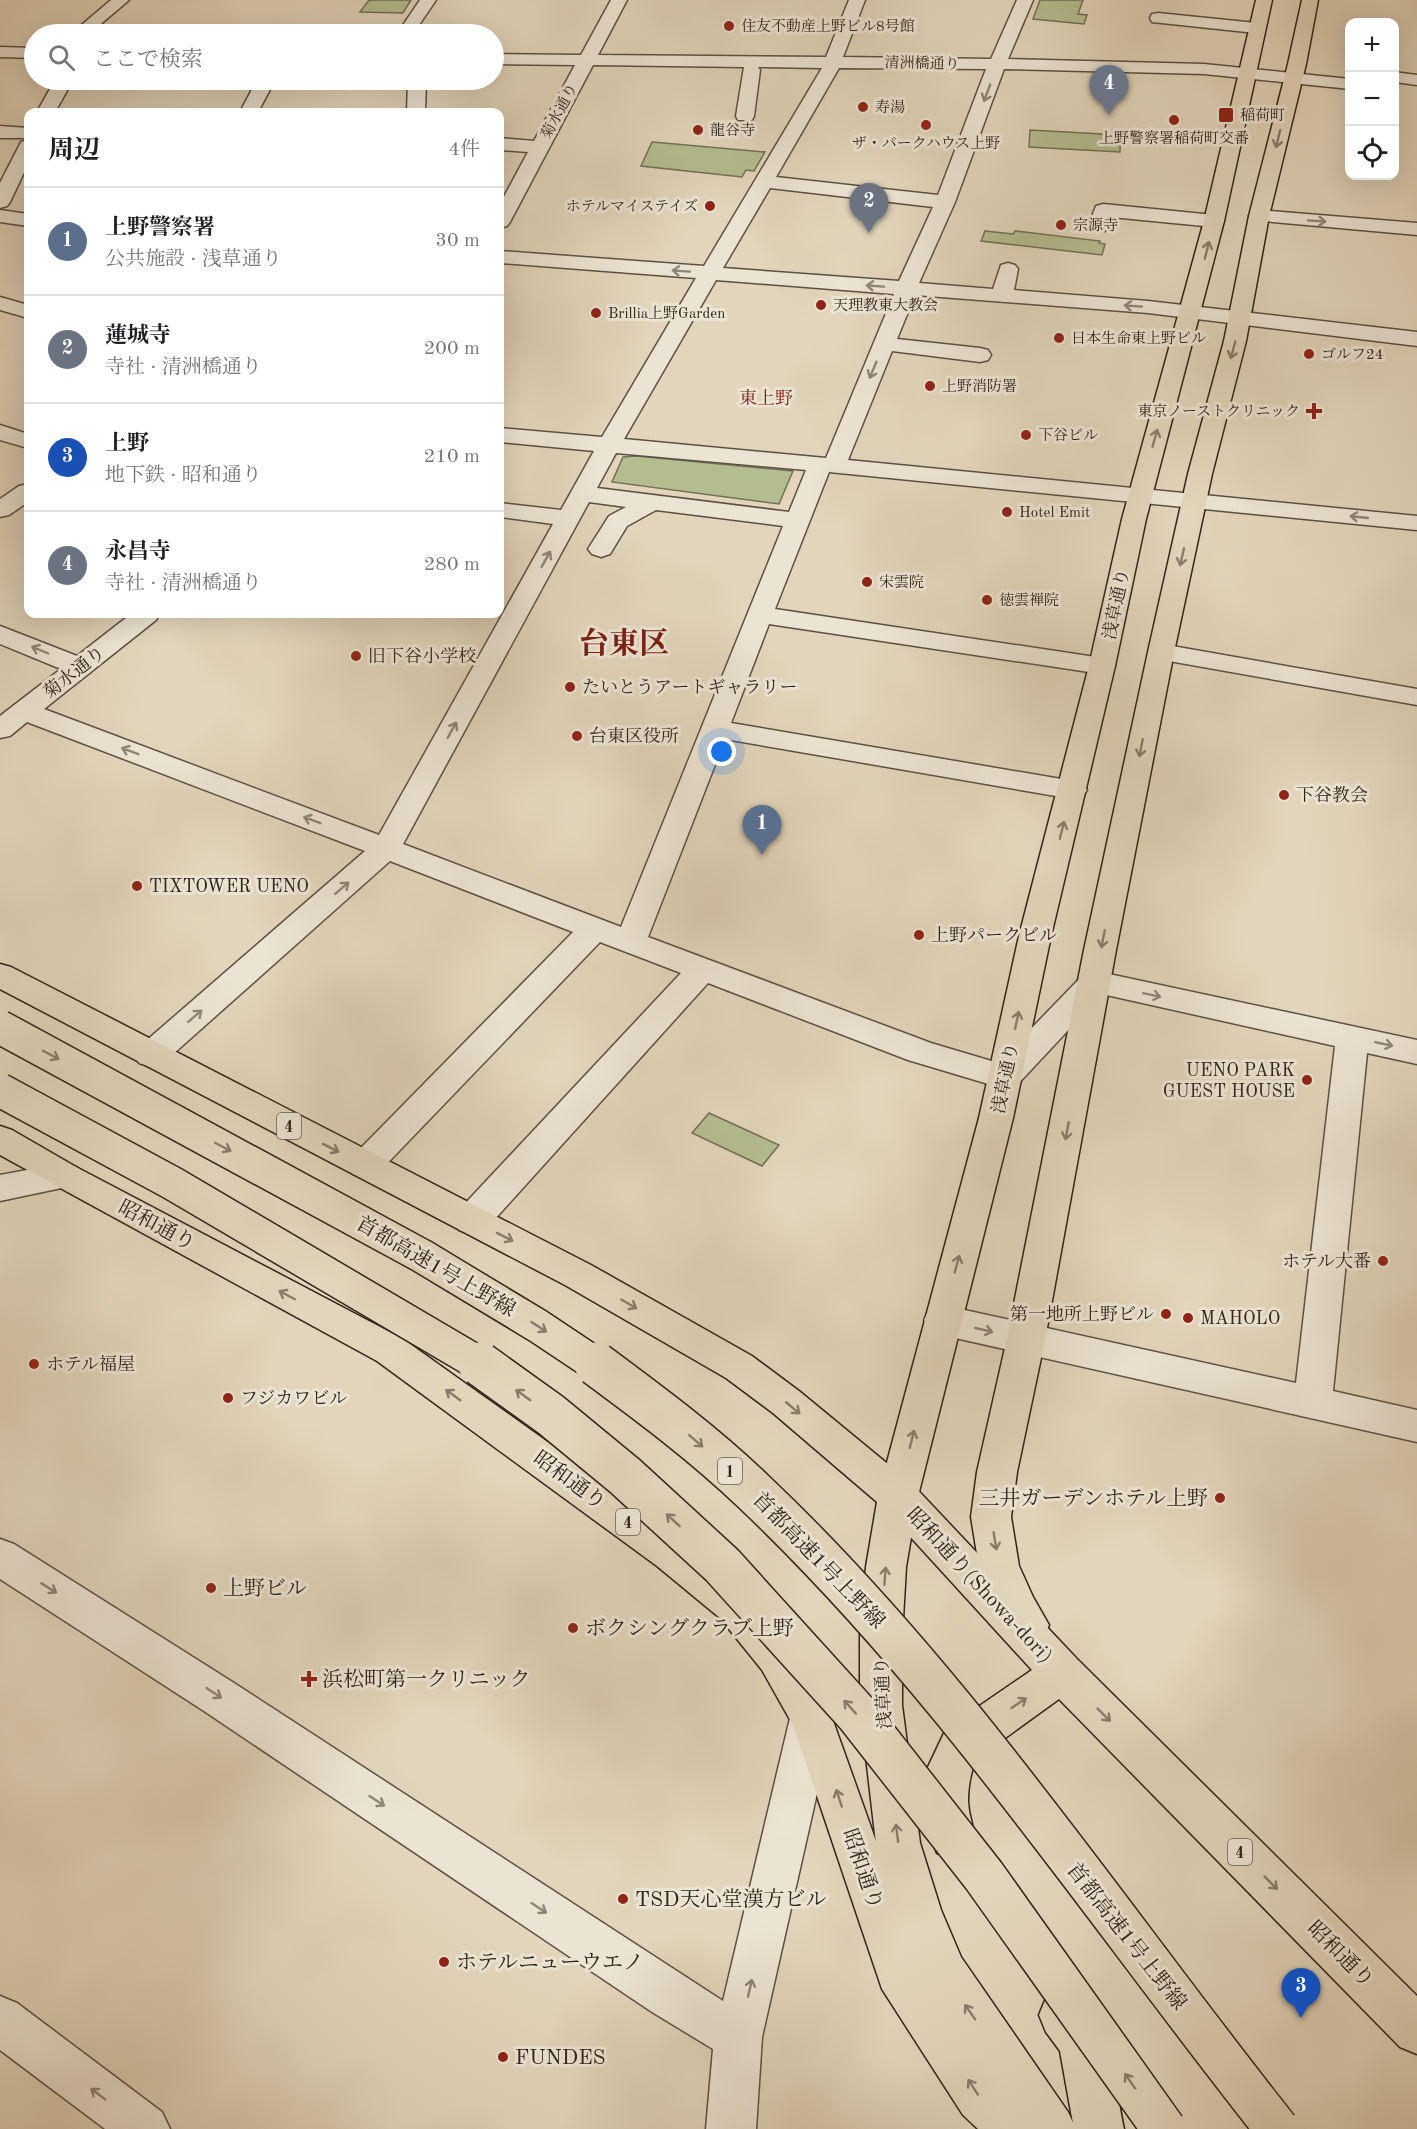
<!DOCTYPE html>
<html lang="ja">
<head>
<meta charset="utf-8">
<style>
  body { margin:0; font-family:"Old Standard TT","Noto Serif JP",serif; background:#f2f2f2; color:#202124 }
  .controls { position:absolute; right:18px; top:18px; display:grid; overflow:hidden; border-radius:12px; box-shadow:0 6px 24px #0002 }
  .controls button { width:54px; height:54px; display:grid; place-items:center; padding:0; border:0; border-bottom:2px solid #e0e0e0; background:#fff; color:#202124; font:30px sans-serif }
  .you { position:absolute; left:722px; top:752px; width:21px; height:21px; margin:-15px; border:4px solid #fff; border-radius:50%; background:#1a73e8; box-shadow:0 0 0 9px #1a73e833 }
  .badge { display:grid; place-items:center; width:39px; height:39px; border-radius:50%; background:#8f2418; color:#fff; font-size:20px; font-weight:700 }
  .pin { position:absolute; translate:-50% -50px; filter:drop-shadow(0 2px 3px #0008) }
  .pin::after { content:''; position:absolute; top:32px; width:21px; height:18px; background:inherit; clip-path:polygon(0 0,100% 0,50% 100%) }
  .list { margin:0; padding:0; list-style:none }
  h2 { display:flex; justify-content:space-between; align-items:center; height:78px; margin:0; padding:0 24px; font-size:26px }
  h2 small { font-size:20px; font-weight:400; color:#757577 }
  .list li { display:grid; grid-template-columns:39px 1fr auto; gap:18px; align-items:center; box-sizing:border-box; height:108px; padding:0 24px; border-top:2px solid #e0e0e0 }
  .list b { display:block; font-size:22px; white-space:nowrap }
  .list p { margin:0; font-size:20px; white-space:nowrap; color:#757577 }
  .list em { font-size:20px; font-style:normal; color:#757577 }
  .icon { flex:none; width:33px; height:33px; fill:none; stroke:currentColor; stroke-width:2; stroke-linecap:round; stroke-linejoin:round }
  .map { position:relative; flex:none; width:1417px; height:2129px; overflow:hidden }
  .search { position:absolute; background:#fff; box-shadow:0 6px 24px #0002; left:24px; top:24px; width:480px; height:66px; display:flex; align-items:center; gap:15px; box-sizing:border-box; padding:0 21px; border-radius:33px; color:#757577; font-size:22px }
  .panel { position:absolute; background:#fff; box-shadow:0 6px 24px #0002; left:24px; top:108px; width:480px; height:510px; border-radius:12px }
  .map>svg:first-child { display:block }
  .green { fill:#b4bd90; stroke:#727056; stroke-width:1.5 }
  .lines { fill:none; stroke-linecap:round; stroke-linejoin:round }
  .minor-casing { stroke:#5c5043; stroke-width:3 }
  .major-casing { stroke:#30241b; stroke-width:3 }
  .highway-casing { stroke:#30241b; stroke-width:3 }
  .minor { fill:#ece4d3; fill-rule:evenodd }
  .major { fill:#e2d5bb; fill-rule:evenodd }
  .highway { fill:#e2d5bb; fill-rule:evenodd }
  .highway-bridge-far1-casing { stroke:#30241b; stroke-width:36; stroke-linecap:butt }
  .highway-bridge-casing { stroke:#30241b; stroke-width:46; stroke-linecap:butt }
  .highway-bridge-far1 { stroke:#e2d5bb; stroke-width:33 }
  .highway-bridge { stroke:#e2d5bb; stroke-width:43 }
  .oneway { stroke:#8e8477 }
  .oneway2 { stroke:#897c6b }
  .poi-dot { fill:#8f2418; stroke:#ece4d3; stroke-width:2 }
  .labels { text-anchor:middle; stroke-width:6; stroke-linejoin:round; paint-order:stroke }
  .far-poi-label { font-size:15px; fill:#30241b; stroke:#ece4d3; text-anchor:start }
  .far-street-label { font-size:15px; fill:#30241b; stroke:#ece4d3 }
  .shield { fill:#ece4d3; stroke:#685e52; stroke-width:1.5 }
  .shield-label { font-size:16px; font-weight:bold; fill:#30241b }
  .far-quarter-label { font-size:18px; fill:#7a1f14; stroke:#ece4d3 }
  .street-label { font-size:18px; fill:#30241b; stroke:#ece4d3 }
  .poi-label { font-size:18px; fill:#30241b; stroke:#ece4d3; text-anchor:start }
  .near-street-label { font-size:21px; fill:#30241b; stroke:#ece4d3 }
  .near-poi-label { font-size:21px; fill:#30241b; stroke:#ece4d3; text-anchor:start }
  .town-label { font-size:30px; font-weight:bold; fill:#7a1f14; stroke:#ece4d3 }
</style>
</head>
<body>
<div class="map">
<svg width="1417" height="2129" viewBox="0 0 1417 2129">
  <rect width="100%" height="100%" fill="#e2d5bb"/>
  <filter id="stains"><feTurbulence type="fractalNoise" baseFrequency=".00333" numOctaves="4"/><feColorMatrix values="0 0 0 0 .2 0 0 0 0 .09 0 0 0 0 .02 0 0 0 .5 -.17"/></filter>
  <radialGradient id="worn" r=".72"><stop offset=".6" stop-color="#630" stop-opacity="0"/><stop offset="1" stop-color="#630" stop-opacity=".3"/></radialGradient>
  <g class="green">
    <polygon points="369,0 411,0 403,13 360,12"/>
    <polygon points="1040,0 1083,0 1078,14 1087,15 1084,24 1033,19"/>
    <polygon points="1030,130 1120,135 1120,152 1029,147"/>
    <polygon points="652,142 653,142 765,152 754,171 746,170 742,177 641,166"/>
    <polygon points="985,231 1013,234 1015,231 1100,241 1099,243 1105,244 1102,255 981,241"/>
    <polygon points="636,456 793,471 779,504 612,482 623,457"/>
    <polygon points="709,1113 779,1145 762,1166 692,1133"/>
  </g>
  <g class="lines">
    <defs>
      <g id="minor">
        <polygon points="111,0 129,0 89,34 71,34"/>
        <polygon points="420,0 436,0 413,34 397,34"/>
        <path d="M 611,0 L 627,0 L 598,55 L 826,57 L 849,0 L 865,0 L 843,57 L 991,59 L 1017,0 L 1033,0 L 1008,59 L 1204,64 L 1350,79 L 1350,89 L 1204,74 L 1004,69 L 955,202 L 919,283 L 993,289 L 1001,265 L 1008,263 L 1015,265 L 1018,269 L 1014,290 L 1148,301 L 1417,332 L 1417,346 L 1148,313 L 915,295 L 897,339 L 980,348 L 988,350 L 991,355 L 988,360 L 980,362 L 892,351 L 848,460 L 1417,516 L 1417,530 L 829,472 L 775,609 L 1102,658 L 1112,660 L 1115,666 L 1112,672 L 1102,674 L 769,624 L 731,723 L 1073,781 L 1083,784 L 1087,790 L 1083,796 L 1073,799 L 725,739 L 648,937 L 931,1043 L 998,1063 L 1084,974 L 1095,971 L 1417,1040 L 1417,1064 L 1367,1053 L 1333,1391 L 1417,1410 L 1417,1442 L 942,1335 L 929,1331 L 924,1320 L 929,1309 L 942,1305 L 1296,1383 L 1335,1046 L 1102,994 L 1017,1085 L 1005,1089 L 908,1060 L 708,983 L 485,1230 L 472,1234 L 459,1230 L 454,1220 L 459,1210 L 681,973 L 600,942 L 377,1174 L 365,1178 L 353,1174 L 348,1165 L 353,1156 L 573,932 L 390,861 L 163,1063 L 151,1067 L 139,1063 L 135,1055 L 139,1047 L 365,851 L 27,722 L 10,736 L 0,738 L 0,716 L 61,669 L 0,644 L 0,626 L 77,656 L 131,614 L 160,614 L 156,620 L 44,709 L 379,835 L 553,524 L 500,517 L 500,503 L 561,510 L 594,451 L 500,442 L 500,428 L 602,437 L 696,278 L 500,263 L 500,251 L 704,266 L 822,68 L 758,67 L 760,70 L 754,116 L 752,120 L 738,120 L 736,116 L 744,67 L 593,65 L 510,222 L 507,226 L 500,228 L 500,204 L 528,152 L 500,150 L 500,138 L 534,141 L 575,65 L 494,64 L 494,54 L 581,55 ZM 839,68 L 986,69 L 938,195 L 776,177 ZM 770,188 L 933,207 L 899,281 L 723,268 ZM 716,280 L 894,294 L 826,458 L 624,439 ZM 616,453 L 806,470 L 789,512 L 597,488 ZM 589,502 L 626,507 L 609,516 L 588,549 L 592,554 L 601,557 L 610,554 L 627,526 L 656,510 L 783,526 L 621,927 L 403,844 Z"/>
        <polygon points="1158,13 1256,23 1262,24 1265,28 1262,32 1256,33 1152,22 1150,18 1152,14"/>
        <polygon points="0,47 34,48 34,58 0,57"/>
        <polygon points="1394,72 1417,75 1417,85 1394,82"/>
        <polygon points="55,80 73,80 55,112 37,112"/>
        <polygon points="257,80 275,80 258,112 240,112"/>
        <polygon points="408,80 426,80 425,112 407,112"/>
        <polygon points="0,126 28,128 28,138 0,138"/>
        <polygon points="28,140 28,164 10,202 7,206 0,208 0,183 19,146 21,142"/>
        <polygon points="1103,204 1214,215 1221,217 1224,221 1221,225 1214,227 1111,217 1105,231 1091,231 1088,227 1096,206"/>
        <polygon points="0,210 28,214 28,226 0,222"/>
        <polygon points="1259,210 1417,223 1417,235 1252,220 1249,216 1252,212"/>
        <polygon points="0,297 28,305 28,318 0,310"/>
        <polygon points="0,425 28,434 28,448 0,440"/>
        <polygon points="28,484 28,502 9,515 0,517 0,499 19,486"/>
        <polygon points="1161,644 1417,689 1417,705 1152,658 1148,652 1152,646"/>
        <polygon points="64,1163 76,1167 81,1176 76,1185 0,1201 0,1175"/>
        <polygon points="0,1539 14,1544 234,1683 723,2001 790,1718 797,1704 812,1698 827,1704 834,1718 762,2037 756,2129 706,2129 713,2049 652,2012 204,1711 0,1579"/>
        <polygon points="0,1996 17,2003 162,2112 170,2129 105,2129 0,2050"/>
      </g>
      <g id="major">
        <polygon points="1256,0 1272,0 1224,221 1146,519 1115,666 1051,936 1013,1118 918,1496 906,1567 902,1636 902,1705 920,1843 941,1910 961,1957 1068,2112 1076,2129 1022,2129 927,1991 895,1910 876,1843 860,1705 860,1636 866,1567 878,1496 979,1118 1019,936 1089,666 1122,519 1204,221"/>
        <polygon points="1302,0 1318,0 1306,64 1269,216 1246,341 1212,474 1174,652 1116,950 1045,1339 1017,1472 1011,1517 1019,1566 1033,1597 1049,1625 1043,1638 1028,1644 1013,1638 1002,1622 979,1566 971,1517 977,1472 1007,1339 1084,950 1148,652 1188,474 1224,341 1249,216 1288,64"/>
      </g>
      <g id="highway">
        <path d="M 0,964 L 11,967 L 591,1265 L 752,1356 L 799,1391 L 912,1484 L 1077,1659 L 1417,1996 L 1417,2054 L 1400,2047 L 1059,1699 L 976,1759 C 971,1771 968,1787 968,1801 C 969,1824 979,1828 969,1853 L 953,1859 L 937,1853 L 931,1837 L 924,1802 L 928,1767 L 946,1729 L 1032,1670 L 884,1508 L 773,1413 L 726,1378 L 565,1285 L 0,989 Z"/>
        <polygon points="0,1126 12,1130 76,1167 403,1339 685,1540 750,1592 792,1642 827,1704 918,1959 997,2081 1031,2112 1039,2129 978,2129 963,2115 882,1989 793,1725 762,1670 720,1618 657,1566 377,1361 0,1155"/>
        <path d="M 1063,1991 C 1068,1993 1076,1995 1080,1999 C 1110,2023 1116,2092 1124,2129 L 1074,2129 L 1060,2051 L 1046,2032 L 1039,2015 L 1046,1998 Z"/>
      </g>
    </defs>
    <use href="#minor" class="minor-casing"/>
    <use href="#major" class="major-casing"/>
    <use href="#highway" class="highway-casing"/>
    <use href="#minor" class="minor"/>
    <use href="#major" class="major"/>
    <use href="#highway" class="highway"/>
    <defs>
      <g id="highway-bridge-far1">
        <polyline points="0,1027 422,1256 538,1326 598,1366"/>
        <polyline points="0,1090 172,1183 483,1366"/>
      </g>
      <g id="highway-bridge">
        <polyline points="480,1364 551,1415 625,1476 722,1565 857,1714 984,1876 1164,2129"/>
        <path d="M 596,1364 C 650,1404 704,1444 753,1491 C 953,1680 1106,1914 1277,2129"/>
      </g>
    </defs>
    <use href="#highway-bridge-far1" class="highway-bridge-far1-casing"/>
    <use href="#highway-bridge" class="highway-bridge-casing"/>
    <use href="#highway-bridge-far1" class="highway-bridge-far1"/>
    <use href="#highway-bridge" class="highway-bridge"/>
  </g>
  <defs><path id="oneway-shaft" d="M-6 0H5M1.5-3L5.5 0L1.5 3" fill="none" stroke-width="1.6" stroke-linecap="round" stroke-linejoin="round" transform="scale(1.5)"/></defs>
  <g class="oneway">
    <use href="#oneway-shaft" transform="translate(987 93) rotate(111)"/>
    <use href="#oneway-shaft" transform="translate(1317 221) rotate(4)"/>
    <use href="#oneway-shaft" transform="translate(681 271) rotate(-176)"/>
    <use href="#oneway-shaft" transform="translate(875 286) rotate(-176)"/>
    <use href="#oneway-shaft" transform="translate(1133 306) rotate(-176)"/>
    <use href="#oneway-shaft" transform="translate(873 370) rotate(113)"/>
    <use href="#oneway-shaft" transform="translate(1359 517) rotate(-174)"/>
    <use href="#oneway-shaft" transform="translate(546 559) rotate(-61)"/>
    <use href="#oneway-shaft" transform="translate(40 650) rotate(-157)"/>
    <use href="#oneway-shaft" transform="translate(452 730) rotate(-61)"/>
    <use href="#oneway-shaft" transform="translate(130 751) rotate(-159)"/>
    <use href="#oneway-shaft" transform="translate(312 820) rotate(-159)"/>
    <use href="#oneway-shaft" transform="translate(342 888) rotate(-41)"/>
    <use href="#oneway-shaft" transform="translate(1152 995) rotate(12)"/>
    <use href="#oneway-shaft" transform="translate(195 1016) rotate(-41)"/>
    <use href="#oneway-shaft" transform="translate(1384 1044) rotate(12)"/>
    <use href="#oneway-shaft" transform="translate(984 1330) rotate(13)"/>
    <use href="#oneway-shaft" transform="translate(49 1588) rotate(32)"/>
    <use href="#oneway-shaft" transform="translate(214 1693) rotate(33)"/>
    <use href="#oneway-shaft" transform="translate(377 1801) rotate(33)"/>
    <use href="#oneway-shaft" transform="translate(539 1908) rotate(33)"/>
    <use href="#oneway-shaft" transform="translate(750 1988) rotate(-77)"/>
    <use href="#oneway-shaft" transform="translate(98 2094) rotate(-143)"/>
  </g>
  <g class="oneway2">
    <use href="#oneway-shaft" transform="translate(1278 139) rotate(104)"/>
    <use href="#oneway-shaft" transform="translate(1207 250) rotate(-76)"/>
    <use href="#oneway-shaft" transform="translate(1233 350) rotate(105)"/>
    <use href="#oneway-shaft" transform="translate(1155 438) rotate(-74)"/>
    <use href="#oneway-shaft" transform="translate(1182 557) rotate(103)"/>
    <use href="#oneway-shaft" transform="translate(1141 748) rotate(101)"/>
    <use href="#oneway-shaft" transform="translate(1062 830) rotate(-76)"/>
    <use href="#oneway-shaft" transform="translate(1103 939) rotate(101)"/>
    <use href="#oneway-shaft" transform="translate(1017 1020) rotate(-78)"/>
    <use href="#oneway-shaft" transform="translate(51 1055) rotate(28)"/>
    <use href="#oneway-shaft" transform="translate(1067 1131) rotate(101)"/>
    <use href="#oneway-shaft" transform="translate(223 1147) rotate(28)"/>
    <use href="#oneway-shaft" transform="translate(331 1148) rotate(27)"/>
    <use href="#oneway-shaft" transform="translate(505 1237) rotate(27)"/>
    <use href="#oneway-shaft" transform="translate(957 1264) rotate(-75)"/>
    <use href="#oneway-shaft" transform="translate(287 1295) rotate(-152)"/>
    <use href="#oneway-shaft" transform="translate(629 1304) rotate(30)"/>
    <use href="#oneway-shaft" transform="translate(539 1327) rotate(33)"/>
    <use href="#oneway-shaft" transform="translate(453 1395) rotate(-144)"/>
    <use href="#oneway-shaft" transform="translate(523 1395) rotate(-144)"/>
    <use href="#oneway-shaft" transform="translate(793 1408) rotate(40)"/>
    <use href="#oneway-shaft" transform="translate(912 1439) rotate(-76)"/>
    <use href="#oneway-shaft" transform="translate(696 1441) rotate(41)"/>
    <use href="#oneway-shaft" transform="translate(673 1520) rotate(-137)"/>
    <use href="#oneway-shaft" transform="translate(995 1541) rotate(81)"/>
    <use href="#oneway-shaft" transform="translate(885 1576) rotate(-86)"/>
    <use href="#oneway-shaft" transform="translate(1019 1703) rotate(-34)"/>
    <use href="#oneway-shaft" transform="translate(850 1707) rotate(-132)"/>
    <use href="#oneway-shaft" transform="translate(1104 1715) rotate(45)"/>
    <use href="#oneway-shaft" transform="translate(839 1798) rotate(-108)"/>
    <use href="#oneway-shaft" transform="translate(897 1833) rotate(-97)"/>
    <use href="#oneway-shaft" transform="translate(1271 1883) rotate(45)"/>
    <use href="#oneway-shaft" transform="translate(970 2012) rotate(-125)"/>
    <use href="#oneway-shaft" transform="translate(1130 2081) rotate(-125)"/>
    <use href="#oneway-shaft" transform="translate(973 2087) rotate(-123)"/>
  </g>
  <g class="poi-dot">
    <circle cx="729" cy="26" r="6"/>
    <circle cx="863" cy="107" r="6"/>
    <rect x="1218" y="107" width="16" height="16" rx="3"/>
    <circle cx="1174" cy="120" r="6"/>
    <circle cx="926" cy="125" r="6"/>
    <circle cx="698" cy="130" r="6"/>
    <circle cx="710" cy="206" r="6"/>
    <circle cx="1061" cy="225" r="6"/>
    <circle cx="821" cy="305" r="6"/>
    <circle cx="596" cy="313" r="6"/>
    <circle cx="1059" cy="338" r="6"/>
    <circle cx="1309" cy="354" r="6"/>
    <circle cx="930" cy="386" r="6"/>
    <path d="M1311 402h6v6h6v6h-6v6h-6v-6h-6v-6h6z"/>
    <circle cx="1026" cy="435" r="6"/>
    <circle cx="1007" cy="512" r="6"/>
    <circle cx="867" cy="582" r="6"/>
    <circle cx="987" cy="600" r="6"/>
    <circle cx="356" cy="656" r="6"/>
    <circle cx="570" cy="687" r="6"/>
    <circle cx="577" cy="736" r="6"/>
    <circle cx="1284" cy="795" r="6"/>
    <circle cx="137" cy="886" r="6"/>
    <circle cx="919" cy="935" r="6"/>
    <circle cx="1307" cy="1080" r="6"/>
    <circle cx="1383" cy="1261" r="6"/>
    <circle cx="1166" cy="1314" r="6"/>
    <circle cx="1188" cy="1318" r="6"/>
    <circle cx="34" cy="1364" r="6"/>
    <circle cx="228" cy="1398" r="6"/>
    <circle cx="1220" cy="1498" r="6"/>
    <circle cx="211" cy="1588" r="6"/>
    <circle cx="573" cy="1628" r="6"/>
    <path d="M306 1670h6v6h6v6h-6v6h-6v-6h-6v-6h6z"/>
    <circle cx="623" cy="1899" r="6"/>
    <circle cx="444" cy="1962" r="6"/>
    <circle cx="503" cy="2057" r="6"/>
  </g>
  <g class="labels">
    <g class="far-poi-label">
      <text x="741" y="31">住友不動産上野ビル8号館</text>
      <text x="875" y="112">寿湯</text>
      <text x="1240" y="120">稲荷町</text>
      <text x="710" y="135">龍谷寺</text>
      <text x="1174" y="143" text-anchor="middle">上野警察署稲荷町交番</text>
      <text x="926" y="148" text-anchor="middle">ザ・パークハウス上野</text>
      <text x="698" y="211" text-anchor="end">ホテルマイステイズ</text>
      <text x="1073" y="230">宗源寺</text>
      <text x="833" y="310">天理教東大教会</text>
      <text x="608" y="318">Brillia上野Garden</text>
      <text x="1071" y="343">日本生命東上野ビル</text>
      <text x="1321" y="359">ゴルフ24</text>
      <text x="942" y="391">上野消防署</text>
      <text x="1300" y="416" text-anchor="end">東京ノーストクリニック</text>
      <text x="1038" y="440">下谷ビル</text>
      <text x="1019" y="517">Hotel Emit</text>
      <text x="879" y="587">宋雲院</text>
      <text x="999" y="605">徳雲禅院</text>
    </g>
    <g class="far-street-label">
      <text transform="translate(922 63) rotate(1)" y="5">清洲橋通り</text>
      <text transform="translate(559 111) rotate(-62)" y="5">菊水通り</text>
    </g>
    <g class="shield">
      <rect x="277" y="1113" width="24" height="26" rx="4.5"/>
      <rect x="718" y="1458" width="24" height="26" rx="4.5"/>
      <rect x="616" y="1509" width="24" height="26" rx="4.5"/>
      <rect x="1228" y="1839" width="24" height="26" rx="4.5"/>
    </g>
    <g class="shield-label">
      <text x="289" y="1132">4</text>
      <text x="730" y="1477">1</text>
      <text x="628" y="1528">4</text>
      <text x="1240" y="1858">4</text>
    </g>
    <g class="far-quarter-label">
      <text x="766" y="404">東上野</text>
    </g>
    <g class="street-label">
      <text transform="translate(1116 604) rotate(-78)" y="6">浅草通り</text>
      <text transform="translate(74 672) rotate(-38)" y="6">菊水通り</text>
      <text transform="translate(1005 1078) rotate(-78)" y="6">浅草通り</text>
      <text transform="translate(883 1693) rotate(-93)" y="6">浅草通り</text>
    </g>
    <g class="poi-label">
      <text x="368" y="662">旧下谷小学校</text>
      <text x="582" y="693">たいとうアートギャラリー</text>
      <text x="589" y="742">台東区役所</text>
      <text x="1296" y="801">下谷教会</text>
      <text x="149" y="892">TIXTOWER UENO</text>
      <text x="931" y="941">上野パークビル</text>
      <text x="1295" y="1076" text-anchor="end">UENO PARK<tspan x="1295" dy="21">GUEST HOUSE</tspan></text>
      <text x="1371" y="1267" text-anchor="end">ホテル大番</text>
      <text x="1154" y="1320" text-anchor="end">第一地所上野ビル</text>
      <text x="1200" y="1324">MAHOLO</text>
      <text x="46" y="1370">ホテル福屋</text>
      <text x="240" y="1404">フジカワビル</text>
    </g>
    <g class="near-street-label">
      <text transform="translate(157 1225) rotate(28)" y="7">昭和通り</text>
      <text transform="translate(436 1266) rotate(30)" y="7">首都高速1号上野線</text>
      <text transform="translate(570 1480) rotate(36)" y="7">昭和通り</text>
      <text transform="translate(819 1560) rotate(46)" y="7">首都高速1号上野線</text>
      <text transform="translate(980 1585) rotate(47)" y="7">昭和通り(Showa-dori)</text>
      <text transform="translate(863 1869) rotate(71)" y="7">昭和通り</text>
      <text transform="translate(1127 1936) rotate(52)" y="7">首都高速1号上野線</text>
      <text transform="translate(1341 1954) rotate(45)" y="7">昭和通り</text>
    </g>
    <g class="near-poi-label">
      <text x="1208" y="1505" text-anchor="end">三井ガーデンホテル上野</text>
      <text x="223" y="1595">上野ビル</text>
      <text x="585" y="1635">ボクシングクラブ上野</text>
      <text x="322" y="1686">浜松町第一クリニック</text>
      <text x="635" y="1906">TSD天心堂漢方ビル</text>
      <text x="456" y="1969">ホテルニューウエノ</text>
      <text x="515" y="2064">FUNDES</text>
    </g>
    <g class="town-label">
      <text x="624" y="653">台東区</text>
    </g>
  </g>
  <rect width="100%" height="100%" filter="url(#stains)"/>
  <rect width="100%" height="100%" fill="url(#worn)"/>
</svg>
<div class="controls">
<button>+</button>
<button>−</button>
<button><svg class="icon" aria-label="locate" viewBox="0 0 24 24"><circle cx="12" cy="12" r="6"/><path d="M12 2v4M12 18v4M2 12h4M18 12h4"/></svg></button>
</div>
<div class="you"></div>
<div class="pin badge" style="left:762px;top:855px;background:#5c6f8a">1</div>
<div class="pin badge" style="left:869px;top:233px;background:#6b7280">2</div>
<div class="pin badge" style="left:1301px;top:2018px;background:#1a4fb4">3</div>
<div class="pin badge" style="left:1109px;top:115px;background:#6b7280">4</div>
<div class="search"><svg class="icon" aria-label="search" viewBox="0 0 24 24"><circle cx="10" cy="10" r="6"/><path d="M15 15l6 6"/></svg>ここで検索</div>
<section class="panel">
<h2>周辺<small>4件</small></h2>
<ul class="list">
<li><span class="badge" style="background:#5c6f8a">1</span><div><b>上野警察署</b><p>公共施設 · 浅草通り</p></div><em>30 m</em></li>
<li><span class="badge" style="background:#6b7280">2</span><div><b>蓮城寺</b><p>寺社 · 清洲橋通り</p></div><em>200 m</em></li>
<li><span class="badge" style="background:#1a4fb4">3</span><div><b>上野</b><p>地下鉄 · 昭和通り</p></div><em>210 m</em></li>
<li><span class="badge" style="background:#6b7280">4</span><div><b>永昌寺</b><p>寺社 · 清洲橋通り</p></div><em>280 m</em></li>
</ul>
</section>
</div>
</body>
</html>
